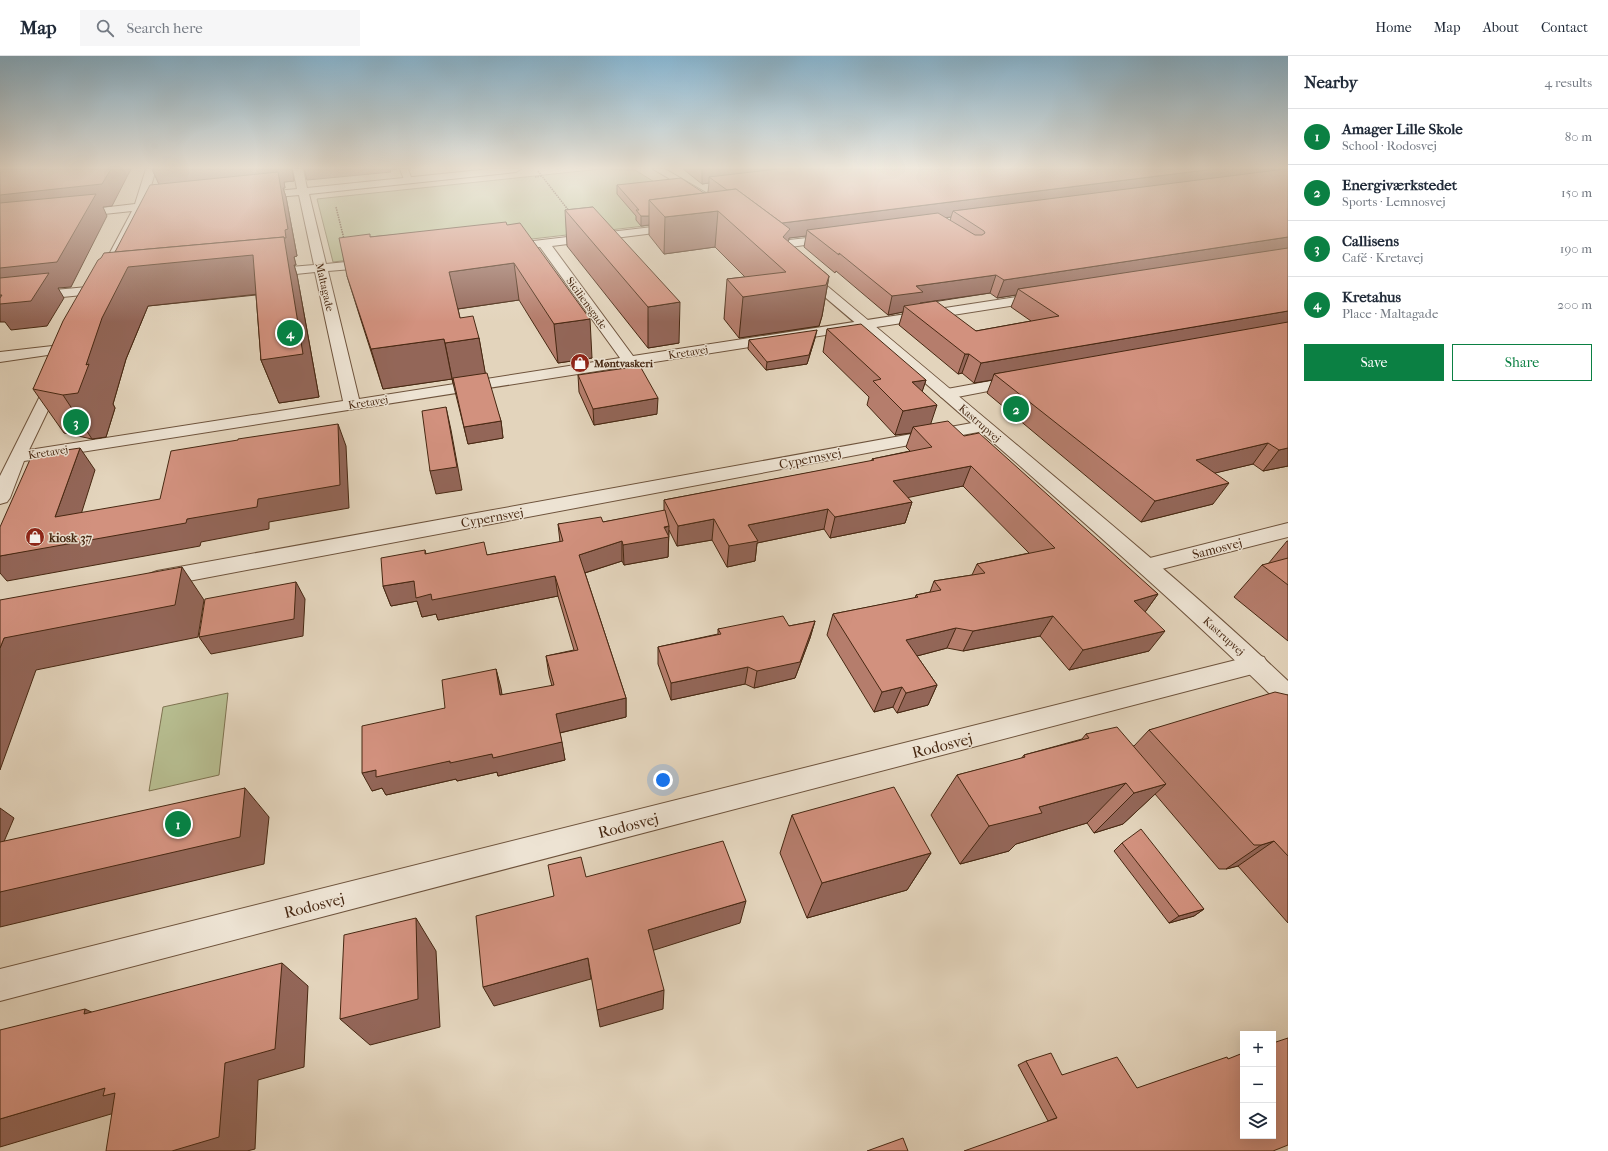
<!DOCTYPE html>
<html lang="en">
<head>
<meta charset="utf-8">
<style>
  body { margin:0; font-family:"IM FELL French Canon",serif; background:#f6f6f7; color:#1f2937 }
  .controls { position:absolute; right:12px; bottom:12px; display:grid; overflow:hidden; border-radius:0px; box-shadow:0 4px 16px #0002 }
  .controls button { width:36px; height:36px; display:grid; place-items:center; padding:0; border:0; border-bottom:1px solid #e0e1e3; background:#fff; color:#1f2937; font:20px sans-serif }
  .you { position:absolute; left:663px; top:724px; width:14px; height:14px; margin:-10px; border:3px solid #fff; border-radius:50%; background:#1a73e8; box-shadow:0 0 0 6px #1a73e833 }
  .badge { display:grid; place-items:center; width:26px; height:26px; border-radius:50%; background:#0b8043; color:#fff; font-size:13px; font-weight:700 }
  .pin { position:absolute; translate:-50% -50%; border:2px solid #fff; box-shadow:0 1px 4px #0006 }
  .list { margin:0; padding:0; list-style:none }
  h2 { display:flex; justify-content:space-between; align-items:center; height:52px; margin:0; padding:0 16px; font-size:17px }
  h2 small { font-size:13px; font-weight:400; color:#747a83 }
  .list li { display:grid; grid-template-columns:26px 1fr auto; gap:12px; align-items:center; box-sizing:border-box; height:56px; padding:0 16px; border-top:1px solid #e0e1e3 }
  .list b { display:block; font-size:15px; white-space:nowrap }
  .list p { margin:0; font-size:13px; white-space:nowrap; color:#747a83 }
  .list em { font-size:13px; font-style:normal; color:#747a83 }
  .actions { display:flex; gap:8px; padding:12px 16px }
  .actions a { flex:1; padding:9px 0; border:1px solid #0b8043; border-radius:0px; text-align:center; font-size:14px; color:#0b8043 }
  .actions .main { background:#0b8043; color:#fff }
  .icon { flex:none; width:22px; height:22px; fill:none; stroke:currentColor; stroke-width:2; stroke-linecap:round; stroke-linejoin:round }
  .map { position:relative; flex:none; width:1288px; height:1095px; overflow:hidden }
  header { display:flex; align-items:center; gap:24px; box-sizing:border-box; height:56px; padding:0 20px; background:#fff; border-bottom:1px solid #e0e1e3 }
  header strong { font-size:19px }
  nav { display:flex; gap:22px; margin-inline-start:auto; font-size:14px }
  .search { width:280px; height:36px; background:#f6f6f7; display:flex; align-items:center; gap:10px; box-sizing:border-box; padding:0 14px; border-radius:0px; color:#747a83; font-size:15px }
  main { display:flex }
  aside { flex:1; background:#fff }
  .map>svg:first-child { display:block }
  .green { fill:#b6bc8f; stroke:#7e7250 }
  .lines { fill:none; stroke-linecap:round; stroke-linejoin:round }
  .service-casing { stroke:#6e533c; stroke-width:2 }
  .minor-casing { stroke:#6e533c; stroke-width:2 }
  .tertiary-casing { stroke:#6e533c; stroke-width:2 }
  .path { stroke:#472812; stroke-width:1.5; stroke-dasharray:1.5 1; stroke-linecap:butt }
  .service { fill:#ede3d3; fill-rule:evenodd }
  .minor { fill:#ede3d3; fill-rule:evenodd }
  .tertiary { fill:#ede3d3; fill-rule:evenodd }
  .wall { fill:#b57d6c; stroke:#472812; fill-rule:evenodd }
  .shaded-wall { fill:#936658; stroke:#472812 }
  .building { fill:#d2917e; stroke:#472812 }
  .labels { text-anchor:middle; stroke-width:3; stroke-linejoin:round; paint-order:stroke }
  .far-street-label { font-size:11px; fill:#472812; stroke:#ede3d3 }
  .far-poi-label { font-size:11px; font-weight:bold; fill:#472812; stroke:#ede3d3; text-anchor:start }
  .street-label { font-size:13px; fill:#472812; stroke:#ede3d3 }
  .poi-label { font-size:13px; font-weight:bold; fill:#472812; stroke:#ede3d3; text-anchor:start }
  .near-street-label { font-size:16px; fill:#472812; stroke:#ede3d3 }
</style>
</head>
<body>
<header>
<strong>Map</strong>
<div class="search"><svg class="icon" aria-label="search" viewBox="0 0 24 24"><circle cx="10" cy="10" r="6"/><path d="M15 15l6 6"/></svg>Search here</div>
<nav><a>Home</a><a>Map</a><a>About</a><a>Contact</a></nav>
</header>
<main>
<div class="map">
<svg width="1288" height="1095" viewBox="0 0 1288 1095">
  <rect width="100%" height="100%" fill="#e3d4bc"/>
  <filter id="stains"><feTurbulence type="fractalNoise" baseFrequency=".005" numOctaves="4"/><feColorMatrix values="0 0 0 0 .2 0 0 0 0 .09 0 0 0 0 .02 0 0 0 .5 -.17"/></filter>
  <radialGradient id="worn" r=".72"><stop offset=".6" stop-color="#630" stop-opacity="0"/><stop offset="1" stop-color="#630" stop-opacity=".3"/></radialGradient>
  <g class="green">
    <polygon points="601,113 635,114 656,127 705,163 333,206 317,143"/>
    <polygon points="228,637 219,719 149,735 163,651"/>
  </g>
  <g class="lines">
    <defs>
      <polygon id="service" points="400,113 408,113 412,124 411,126 405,126"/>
      <g id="minor">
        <polygon points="146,113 156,113 146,147 169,145 174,148 169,151 143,154 108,223 107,226 97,226 96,223 132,155 76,161 71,158 76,155 135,148"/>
        <polygon points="293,113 303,113 307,132 490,113 521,113 516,116 309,138 326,208 376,203 380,204 382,207 380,210 376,211 328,215 359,343 620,302 540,191 507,196 503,195 501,192 503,189 507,188 678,168 682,169 684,171 682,173 678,174 552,190 633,300 1042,237 1047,238 1049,241 1047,244 1042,245 24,405 10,442 7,446 0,448 0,420 52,316 57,314 62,316 65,319 29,394 343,345 315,216 267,221 263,220 261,217 263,214 267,213 314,209 299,139 255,143 250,140 255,137 297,133"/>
        <polygon points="834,179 838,180 840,182 838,184 771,194 767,193 765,190 767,187 771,186"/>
        <polygon points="109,229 114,230 116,233 114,236 0,247 0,239"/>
        <polygon points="70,288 75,289 77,292 75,295 0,306 0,296"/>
        <polygon points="1018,320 1024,322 1026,325 1024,328 947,343 941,341 939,338 941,335 947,333"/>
        <polygon points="983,365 989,366 991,370 989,374 157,531 149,528 146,523 149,518 157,515"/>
        <polygon points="1288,467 1288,481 1146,517 1139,515 1136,510 1139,505 1146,503"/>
        <polygon points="1256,599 1264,601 1268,608 1264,615 0,945 0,913"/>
      </g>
      <g id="tertiary">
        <polygon points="653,113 665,113 706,137 701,140 697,139"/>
        <path d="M 804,213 L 808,214 C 889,281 969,349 1049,416 C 1130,484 1211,552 1288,625 L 1288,650 L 1279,647 C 1204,573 1125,503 1046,433 C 965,361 883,290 800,220 L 798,217 L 800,214 Z"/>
      </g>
    </defs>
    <use href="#service" class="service-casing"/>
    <use href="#minor" class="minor-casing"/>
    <use href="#tertiary" class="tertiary-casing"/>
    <g class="path">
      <polyline points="538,115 569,155"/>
      <polyline points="535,121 542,120"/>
      <polyline points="336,151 344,183"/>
    </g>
    <use href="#service" class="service"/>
    <use href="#minor" class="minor"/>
    <use href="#tertiary" class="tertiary"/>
  </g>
  <g class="wall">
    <polygon points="152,113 292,113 294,125 284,126 285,132 283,132 286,141 297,200 294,201 296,209 294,209 297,219 319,341 279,347 261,304 256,239 148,250 126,303 113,348 115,352 106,381 92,383 64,377 33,333 115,196 159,128"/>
    <path d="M 683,113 L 1276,113 L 1275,114 L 1280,113 L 1279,113 L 1288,113 L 1288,410 L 1263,415 L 1253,408 L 1214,417 L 1213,448 L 1141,466 L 987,337 L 992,324 L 974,327 L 962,317 L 958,318 L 899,269 L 903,256 L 888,259 L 836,215 L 835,217 L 804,191 L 806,180 L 789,182 L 788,186 L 829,220 L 822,260 L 819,270 L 739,282 L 724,263 L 727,223 L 745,221 L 715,191 L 664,198 L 649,179 L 649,169 L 641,170 L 636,164 L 636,160 L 617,138 L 617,129 L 704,137 L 708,136 L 709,127 L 702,128 ZM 951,161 L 950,165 L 946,162 ZM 990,237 L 997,242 L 1016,239 L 1011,251 L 1031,265 L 976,275 L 920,248 Z"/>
    <polygon points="593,151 679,287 648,292 567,190 565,154"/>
    <polygon points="507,169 592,302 558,307 519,244 458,253 460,262 479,282 485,317 501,365 503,382 468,388 452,323 383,333 359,258 347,220 370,181"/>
    <polygon points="827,273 926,324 922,335 931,368 964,380 1158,538 1145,556 1149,595 1069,614 1040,580 963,595 947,592 917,600 937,629 928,649 897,657 893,651 874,656 827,579 833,558 915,542 916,539 930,536 934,525 972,519 977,508 1029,497 963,430 907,441 912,446 905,467 830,482 824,473 757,487 755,505 727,511 712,484 677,490 669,474 668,501 624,509 622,505 585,517 626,642 626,661 560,677 565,704 498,720 497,716 457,725 456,723 386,739 382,732 372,735 445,652 496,613 502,639 552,630 549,619 546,600 574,594 558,540 438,564 436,558 422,561 417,545 391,550 383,530 425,494 426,498 487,499 560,486 558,468 603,466 664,455 664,444 872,405 872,403 910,395 906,391 911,377 895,379 867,349 869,341 823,296"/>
    <polygon points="815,282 807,308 766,314 748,293 749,284"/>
    <polygon points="578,319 657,358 594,369 579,336"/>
    <polygon points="1287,485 1288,485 1288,585 1234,541 1262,509 1268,508"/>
    <polygon points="815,565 810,582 795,622 754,632 745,628 671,644 658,608 658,591 718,578 718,573 789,570"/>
    <polygon points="1288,639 1288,867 1238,810 1226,813 1219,813 1155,738 1123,768 1094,777 1087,767 1016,788 1009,795 960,808 931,759 957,719 1021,703 1024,699 1082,683 1086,678 1134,690 1149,674"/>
    <polygon points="792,759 931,797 907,834 807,862 780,797"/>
    <polygon points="1122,787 1204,853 1194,860 1169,867 1114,795"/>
    <polygon points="1026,1005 1062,1019 1137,1032 1048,1065 1018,1009"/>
  </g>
  <g class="shaded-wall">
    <polygon points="111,113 131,113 112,150 103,151 107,160 71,231 58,232 64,242 47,270 11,274 5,266 0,266 0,139"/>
    <polygon points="152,113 292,113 294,125 284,126 285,132 283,132 286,141 297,200 294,201 296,209 294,209 297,219 319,341 279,347 261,304 268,237 148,250 126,303 113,348 115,352 106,381 92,383 63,339 86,309 115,197 166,144"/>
    <polygon points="304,113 397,113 390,114 391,116 307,124"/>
    <polygon points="702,113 830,113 709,121 709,127 702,128"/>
    <polygon points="1214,113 1276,113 1272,120 953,155 951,161 813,179 807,174 806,180 789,182 785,211 774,168"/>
    <polygon points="718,155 715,191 664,198 665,161"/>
    <polygon points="641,160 649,160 649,169 641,170"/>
    <polygon points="1288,181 1288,197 1018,233 1016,239 997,242 1004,224"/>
    <polygon points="514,207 519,244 457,253 449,216"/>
    <polygon points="996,219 990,237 920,247 918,254 904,250 903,256 888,259 892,240 916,230"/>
    <polygon points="829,220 822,260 819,270 739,282 743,241"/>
    <polygon points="680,246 679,287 648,292 648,251"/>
    <polygon points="1288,255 1288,272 994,318 992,324 974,327 981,307"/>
    <polygon points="590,263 592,302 558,307 554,268"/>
    <polygon points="817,274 815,282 807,308 766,314 767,306"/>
    <polygon points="479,282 486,321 453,327 445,287"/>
    <polygon points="444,283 452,323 383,333 371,293"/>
    <polygon points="965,298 969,298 962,317 958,318"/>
    <polygon points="926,324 918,348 912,326"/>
    <polygon points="658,342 657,358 594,369 593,353"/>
    <polygon points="937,349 929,373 913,371 911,377 895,379 903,355"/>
    <polygon points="446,351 451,374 462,434 436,438 430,415"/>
    <polygon points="501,365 503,382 468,388 464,371"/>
    <polygon points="338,368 346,390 349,452 269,466 269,473 201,486 200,490 7,525 0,517 0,500 187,463 258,443"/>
    <polygon points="1268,387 1253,408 1182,425 1196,404"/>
    <polygon points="80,392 95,414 73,484 55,461"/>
    <polygon points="1288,392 1288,410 1263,415 1279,394"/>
    <polygon points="971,410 963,430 887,446 893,425"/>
    <polygon points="1229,427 1213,448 1141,466 1155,445"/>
    <polygon points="912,446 905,467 830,482 835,461"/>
    <polygon points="828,453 824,473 757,487 755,505 727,511 729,490 748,469"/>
    <polygon points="714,463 712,484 677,490 678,470"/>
    <polygon points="669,470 668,501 624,509 623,489"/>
    <polygon points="622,485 622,505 581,518 579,499"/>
    <polygon points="182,511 204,544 198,581 36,614 0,714 0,592 4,582"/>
    <polygon points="555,520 558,540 438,564 436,558 422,561 417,545 391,550 383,530 414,525 431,538"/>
    <polygon points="296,526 305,543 303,580 211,598 199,581"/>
    <polygon points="1158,538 1143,559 1134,545"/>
    <polygon points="1053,560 1040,580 963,595 973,575"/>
    <polygon points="815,565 810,582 795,622 754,632 757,615"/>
    <polygon points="956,572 947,592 898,605 906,584"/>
    <polygon points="1165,575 1149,595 1069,614 1083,594"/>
    <polygon points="748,611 745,628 671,644 671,627"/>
    <polygon points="496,613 501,632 505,658 500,639"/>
    <polygon points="937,629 928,649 897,657 906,637"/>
    <polygon points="902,631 893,651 874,656 882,636"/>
    <polygon points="626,642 626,661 559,677 556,658"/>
    <polygon points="562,686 565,704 498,720 497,716 457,725 456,723 386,739 382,732 372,735 362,717 376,714 450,705"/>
    <polygon points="1126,727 1087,767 1016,788 1009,795 960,808 989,770 1039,751"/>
    <polygon points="1166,728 1123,768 1094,777 1134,737"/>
    <polygon points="245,732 269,761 264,808 0,871 0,836"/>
    <polygon points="0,752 14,762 0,795"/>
    <polygon points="1274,785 1238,810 1226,813 1261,789"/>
    <polygon points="931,797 907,834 807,862 822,827"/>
    <polygon points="746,845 740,867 648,896 648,874"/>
    <polygon points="1204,853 1194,860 1169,867 1179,860"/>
    <polygon points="416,862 436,895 440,971 370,989 340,963"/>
    <polygon points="588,902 591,923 494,950 483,931"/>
    <polygon points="282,907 308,930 304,1011 258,1024 255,1093 247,1095 172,1095 225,1007"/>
    <polygon points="664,934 663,953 600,971 597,954"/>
    <polygon points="85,953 128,973 84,958"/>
    <polygon points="105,1032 148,1047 0,1091 0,1063"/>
  </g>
  <g class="building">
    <polygon points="0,113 111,113 102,128 0,139"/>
    <polygon points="777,113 1214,113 782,167 736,133 727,134 709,121"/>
    <polygon points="1285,113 1288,113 1288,181 1004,224 996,219 916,230 923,236 892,240 839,197 839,199 807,174 938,157 975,179 982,179 985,177 984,175 953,155"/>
    <polygon points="278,116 288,173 285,174 286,182 284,182 284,181 115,196 150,129"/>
    <polygon points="681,122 704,137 649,144 649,160 641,160 636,154 639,154 617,129"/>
    <polygon points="736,133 790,173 783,181 829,220 826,229 743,241 727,223 786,216 718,155 665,161 649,144"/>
    <polygon points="96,138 57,206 0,212 0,147"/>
    <polygon points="593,151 680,246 648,251 565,154"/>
    <polygon points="506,166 507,169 520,167 590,263 554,268 514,207 449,216 460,262 473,260 479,282 445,287 444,283 371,293 347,220 339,182 370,178 370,181"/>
    <polygon points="284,181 303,298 261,304 253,199 128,211 102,262 86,309 89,308 78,337 63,339 33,333 63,265 98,204 101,202 104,197"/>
    <polygon points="1288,192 1288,255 981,307 969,298 965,298 904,250 936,245 976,275 1059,260 1018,233"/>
    <polygon points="49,217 31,245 0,248 0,242 2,239 0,239 0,222"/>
    <polygon points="1288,266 1288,392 1279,394 1268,387 1196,404 1229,427 1155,445 994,318"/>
    <polygon points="861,268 926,324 912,326 937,349 903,355 873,325 881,323 827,273"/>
    <polygon points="817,274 809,299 767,306 749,284"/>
    <polygon points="640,310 658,342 593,353 578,319"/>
    <polygon points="487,317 501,365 464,371 453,322"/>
    <polygon points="446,351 457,411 430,415 422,355"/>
    <polygon points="948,365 964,380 979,377 1158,538 1134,545 1165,575 1083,594 1053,560 973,575 956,572 906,584 937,629 906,637 902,631 882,636 833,558 918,541 916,539 941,534 934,525 985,517 977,508 1055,492 971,410 893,425 912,446 835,461 828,453 748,469 758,485 729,490 714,463 678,470 664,444 874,404 872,403 932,391 913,371"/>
    <polygon points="338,368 340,429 258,443 257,451 187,463 186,467 0,500 0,471 32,399 80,392 55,461 160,443 171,395 238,384 238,383"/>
    <polygon points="665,454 669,470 664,471 669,481 623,489 622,485 579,499 626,642 556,658 562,686 493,702 492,698 450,707 450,705 376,721 376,714 362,717 362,670 445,652 442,624 496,613 500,639 554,629 546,600 578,594 555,520 432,544 431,538 416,542 414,525 383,530 381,502 425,494 425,498 484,486 487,499 563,485 558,468 601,461 603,466"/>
    <polygon points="1288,502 1288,529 1262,509"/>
    <polygon points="182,511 175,549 4,582 0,592 0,544"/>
    <polygon points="296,526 294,563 199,581 205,543"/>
    <polygon points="783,560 789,570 815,565 800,606 757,615 748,611 671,627 658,591 721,578 718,573"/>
    <polygon points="1275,636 1288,639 1288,800 1274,785 1261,789 1254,789 1149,674"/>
    <polygon points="1117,671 1166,728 1134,737 1126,727 1039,751 1042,757 989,770 957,719 1025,701 1024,699 1089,682 1086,678"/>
    <polygon points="894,731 931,797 822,827 792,759"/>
    <polygon points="245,732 240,781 0,836 0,786"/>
    <polygon points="1141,773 1204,853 1179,860 1122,787"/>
    <polygon points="723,785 746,845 648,874 664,934 597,954 588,902 483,931 476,860 554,840 548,809 581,801 586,821"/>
    <polygon points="416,862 418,943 340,963 344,879"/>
    <polygon points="282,907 275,993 225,1007 219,1081 172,1095 106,1095 115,1037 103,1040 105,1032 0,1063 0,974 85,953 84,958"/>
    <polygon points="1288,982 1288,1089 1273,1095 964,1095 1057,1062 1026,1005 1051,997 1062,1019 1117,1001 1137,1032 1227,1001 1228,1003 1243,997 1243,1080 1273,1080 1273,987"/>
    <polygon points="903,1082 908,1095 867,1095"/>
  </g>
  <linearGradient id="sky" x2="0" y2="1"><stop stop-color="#87b6d2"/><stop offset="0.42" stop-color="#f2ece1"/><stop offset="1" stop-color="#f2ece1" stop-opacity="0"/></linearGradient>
  <rect width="1288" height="266" fill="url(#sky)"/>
  <defs>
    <symbol id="shop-disc" viewBox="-11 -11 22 22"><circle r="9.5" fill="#8f2418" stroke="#ede3d3"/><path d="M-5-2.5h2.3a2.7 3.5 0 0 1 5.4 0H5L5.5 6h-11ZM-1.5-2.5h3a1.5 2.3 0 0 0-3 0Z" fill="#fff"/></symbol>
  </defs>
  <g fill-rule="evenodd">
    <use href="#shop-disc" x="569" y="296" width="22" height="22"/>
    <use href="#shop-disc" x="24" y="470" width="22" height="22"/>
  </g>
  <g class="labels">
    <g class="far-street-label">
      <text transform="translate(325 231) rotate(77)" y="4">Maltagade</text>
      <text transform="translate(587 247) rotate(54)" y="4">Siciliensgade</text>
      <text transform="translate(688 296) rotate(-9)" y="4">Kretavej</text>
      <text transform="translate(368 346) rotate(-9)" y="4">Kretavej</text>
      <text transform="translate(980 367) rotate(41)" y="4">Kastrupvej</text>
      <text transform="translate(48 396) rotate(-9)" y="4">Kretavej</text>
      <text transform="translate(1224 580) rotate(42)" y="4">Kastrupvej</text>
    </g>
    <g class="far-poi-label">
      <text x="594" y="311">Møntvaskeri</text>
    </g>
    <g class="street-label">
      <text transform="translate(810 402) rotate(-11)" y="5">Cypernsvej</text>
      <text transform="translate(492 461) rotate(-10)" y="5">Cypernsvej</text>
      <text transform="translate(1217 492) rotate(-14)" y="5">Samosvej</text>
    </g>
    <g class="poi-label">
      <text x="49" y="486">kiosk 37</text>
    </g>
    <g class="near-street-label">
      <text transform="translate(942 689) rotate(-14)" y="6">Rodosvej</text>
      <text transform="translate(628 769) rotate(-14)" y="6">Rodosvej</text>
      <text transform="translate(314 849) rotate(-14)" y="6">Rodosvej</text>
    </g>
  </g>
  <rect width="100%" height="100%" filter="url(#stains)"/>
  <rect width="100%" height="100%" fill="url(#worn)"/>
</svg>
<div class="controls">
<button>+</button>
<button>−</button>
<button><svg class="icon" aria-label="layers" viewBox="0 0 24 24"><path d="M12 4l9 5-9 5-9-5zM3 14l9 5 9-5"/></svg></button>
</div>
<div class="you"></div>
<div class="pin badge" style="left:178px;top:768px">1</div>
<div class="pin badge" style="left:1016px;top:353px">2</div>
<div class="pin badge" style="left:76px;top:366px">3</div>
<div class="pin badge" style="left:290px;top:277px">4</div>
</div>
<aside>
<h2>Nearby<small>4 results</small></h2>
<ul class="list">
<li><span class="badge">1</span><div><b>Amager Lille Skole</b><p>School · Rodosvej</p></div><em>80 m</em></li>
<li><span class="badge">2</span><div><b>Energiværkstedet</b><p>Sports · Lemnosvej</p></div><em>150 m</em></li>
<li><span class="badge">3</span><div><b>Callisens</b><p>Café · Kretavej</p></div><em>190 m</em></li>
<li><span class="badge">4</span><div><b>Kretahus</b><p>Place · Maltagade</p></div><em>200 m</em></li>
</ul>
<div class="actions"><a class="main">Save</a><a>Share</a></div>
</aside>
</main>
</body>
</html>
